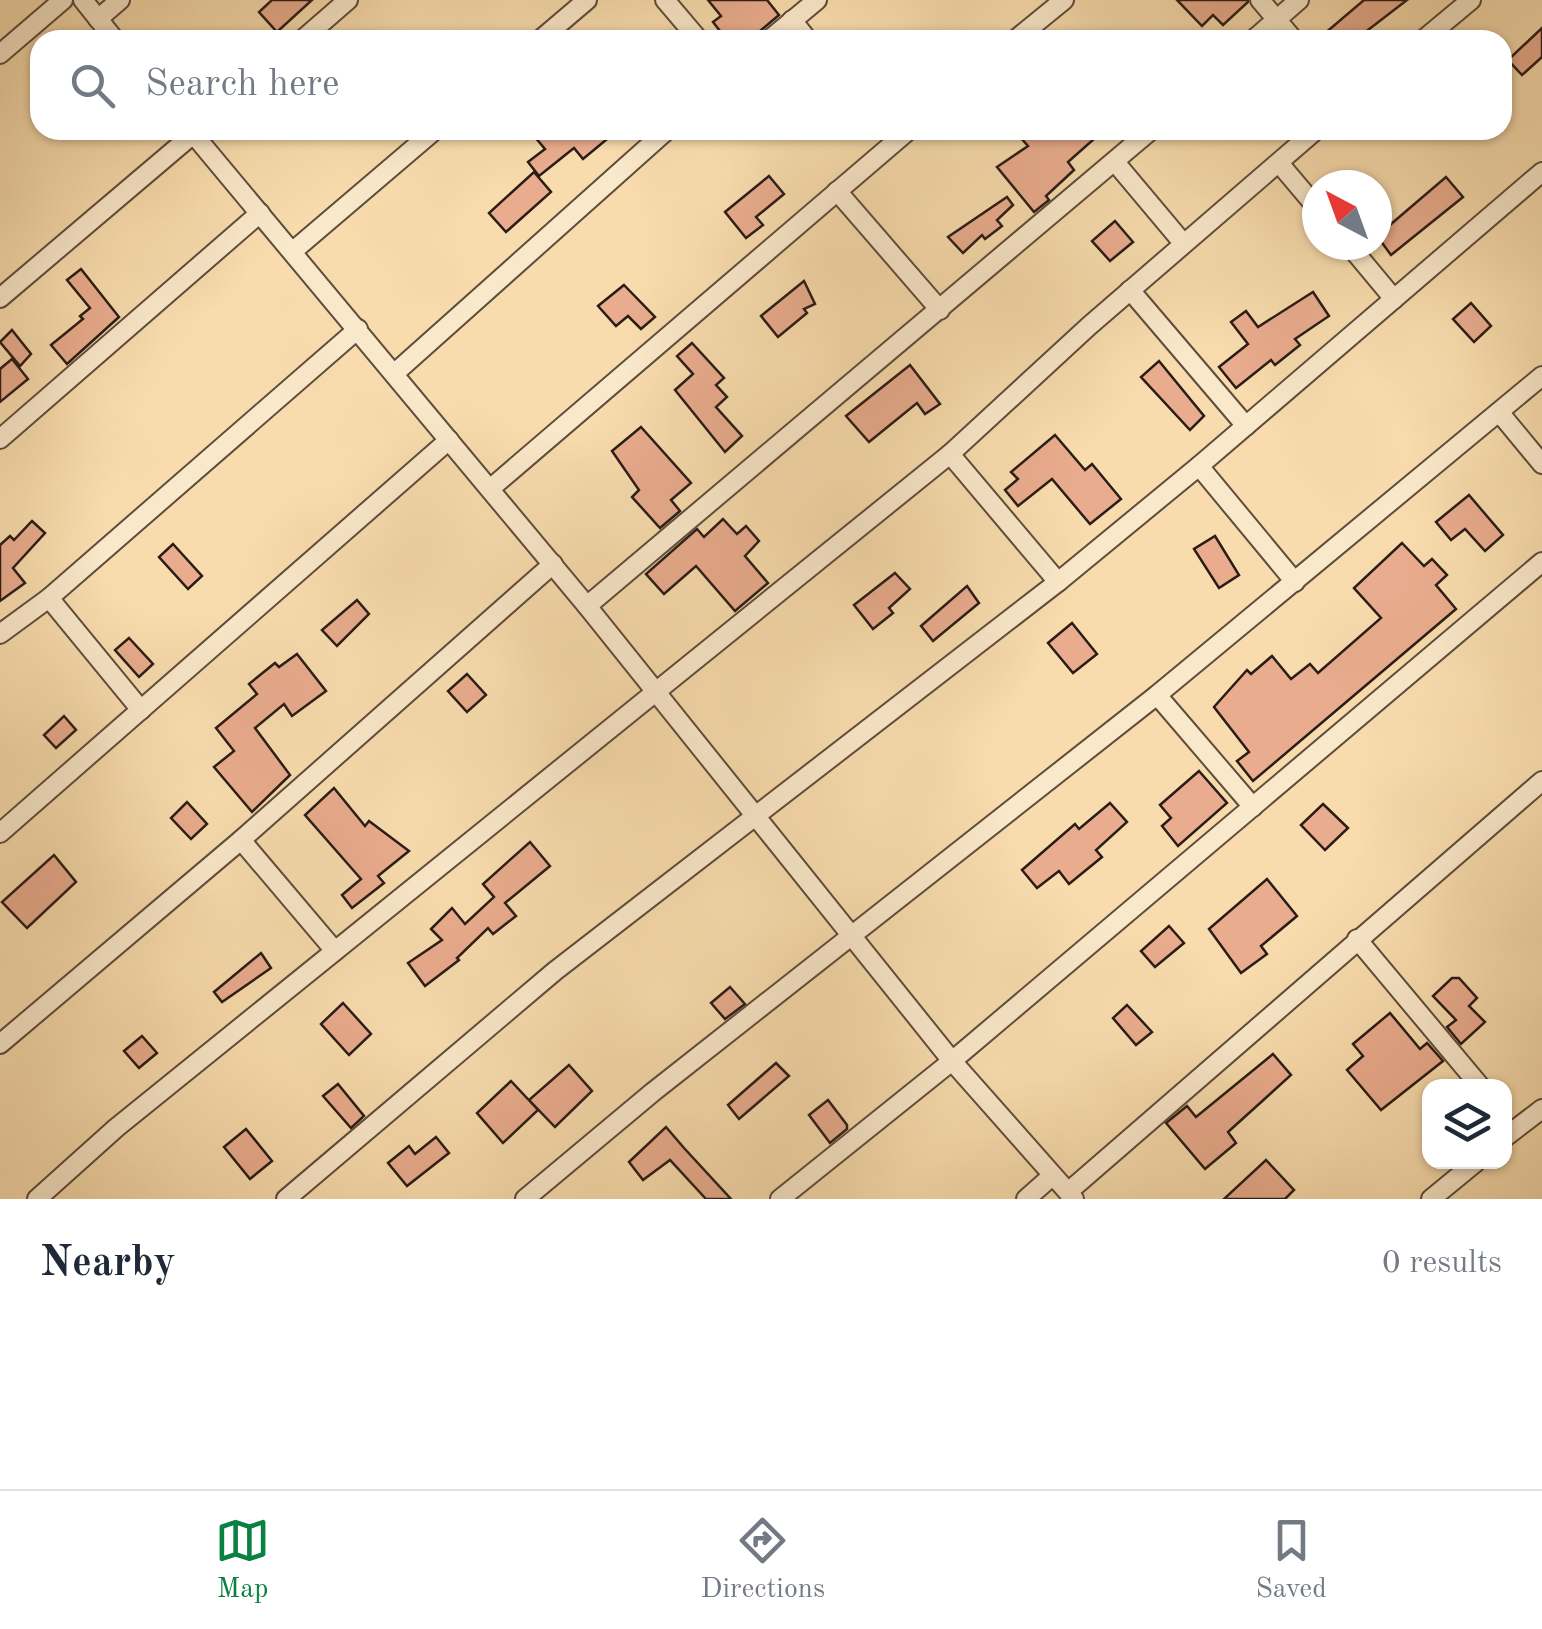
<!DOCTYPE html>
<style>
body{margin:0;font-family:"Old Standard TT",serif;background:#f6f6f7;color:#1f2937}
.controls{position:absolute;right:30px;bottom:30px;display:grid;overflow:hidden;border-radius:20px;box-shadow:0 2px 8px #0004}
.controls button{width:90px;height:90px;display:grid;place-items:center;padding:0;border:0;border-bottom:2px solid #e0e1e3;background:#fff;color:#1f2937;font:50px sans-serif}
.compass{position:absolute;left:1302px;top:170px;width:90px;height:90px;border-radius:50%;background:#fff;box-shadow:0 2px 8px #0004;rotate:319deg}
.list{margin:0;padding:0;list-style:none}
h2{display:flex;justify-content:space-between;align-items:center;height:130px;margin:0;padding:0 40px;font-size:42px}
h2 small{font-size:32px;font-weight:400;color:#747a83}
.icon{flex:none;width:55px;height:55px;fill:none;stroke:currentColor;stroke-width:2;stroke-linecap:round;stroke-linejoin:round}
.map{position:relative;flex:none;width:1542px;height:1199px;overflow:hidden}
.search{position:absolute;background:#fff;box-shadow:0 2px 8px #0004;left:30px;right:30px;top:30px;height:110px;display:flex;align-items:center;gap:25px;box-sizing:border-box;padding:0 35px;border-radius:30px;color:#747a83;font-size:38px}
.sheet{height:290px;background:#fff}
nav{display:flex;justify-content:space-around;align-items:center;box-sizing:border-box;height:140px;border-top:2px solid #e0e1e3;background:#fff;font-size:28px;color:#747a83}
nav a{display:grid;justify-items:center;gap:5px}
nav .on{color:#0b8043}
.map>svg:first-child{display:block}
.building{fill:#e9ac8e;stroke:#2a1c16;stroke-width:2.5}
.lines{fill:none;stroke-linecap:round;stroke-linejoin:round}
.minor-casing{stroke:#5e4c3c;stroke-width:22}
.minor{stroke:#fae8ca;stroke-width:18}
</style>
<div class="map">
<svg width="1542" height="1199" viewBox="0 0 1542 1199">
<rect width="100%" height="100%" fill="#f8dcad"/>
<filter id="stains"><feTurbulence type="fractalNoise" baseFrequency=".002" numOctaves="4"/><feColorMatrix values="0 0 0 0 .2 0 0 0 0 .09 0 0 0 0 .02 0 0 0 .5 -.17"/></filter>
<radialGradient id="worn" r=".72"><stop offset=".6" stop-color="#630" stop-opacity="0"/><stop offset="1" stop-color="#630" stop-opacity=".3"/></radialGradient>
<g class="building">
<path d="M272,0h40l-35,32 -18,-20z"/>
<path d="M708,0h59l12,15 -19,16 -3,9h-30l-14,-18 8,-6z"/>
<path d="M1177,0h71v2l-25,23 -10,-10 -11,11z"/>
<path d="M1364,0h43l-52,40h-38z"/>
<path d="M1542,28v29l-20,18 -14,-15z"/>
<path d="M529,130h89l-35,29 -9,-11 -35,28 -11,-14 17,-13z"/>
<path d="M1014,130h71l9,9 -26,23 6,8 -28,26 3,4 -15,12 -37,-45 31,-21z"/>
<path d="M534,172l17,20 -45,40 -17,-19z"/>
<path d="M769,176l15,18 -28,23 7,8 -17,13 -21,-26z"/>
<path d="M1446,177l17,20 -72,58 -14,-19z"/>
<path d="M1007,197l6,8 -16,15 5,6 -17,13 -3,-4 -19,18 -15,-16z"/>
<path d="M1115,221l18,21 -23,19 -18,-20z"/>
<path d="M81,269l38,48 -52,47 -16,-19 32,-26 -3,-3 10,-8 -23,-28z"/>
<path d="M804,281l11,23 -11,5 3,4 -29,24 -17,-21z"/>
<path d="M624,285l31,32 -14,12 -13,-13 -12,10 -18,-20z"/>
<path d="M1313,292l16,24 -34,23 5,6 -25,20 -4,-5 -35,28 -17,-21 29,-23 -17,-22 15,-11 12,16z"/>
<path d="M1471,303l20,23 -17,16 -21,-23z"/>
<path d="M12,330l19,24 -11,12 -20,-24z"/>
<path d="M692,343l32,35 -8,7 11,12 -11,10 26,29 -17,16 -50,-62 18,-16 -16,-18z"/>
<path d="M12,359l16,20 -28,23v-33z"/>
<path d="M1159,361l45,55 -14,14 -49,-53z"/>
<path d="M910,365l30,39 -15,10 -8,-11 -48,39 -23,-26z"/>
<path d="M641,427l50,56 -20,17 9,11 -20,17 -28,-31 7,-7 -27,-39z"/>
<path d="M1055,435l30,35 7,-6 29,35 -31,25 -38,-45 -34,27 -13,-16 13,-11 -7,-7z"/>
<path d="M1469,495l34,40 -18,16 -20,-22 -14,11 -15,-18z"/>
<path d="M723,519l14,15 9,-8 13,15 -14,15 23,27 -33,28 -39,-45 -32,28 -18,-20 51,-45 7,8z"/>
<path d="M32,521l13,12 -32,35 12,15 -25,18v-56l10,-9 4,4z"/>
<path d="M1215,536l24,39 -20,13 -25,-39z"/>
<path d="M1402,543l22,23 8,-7 15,16 -11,10 20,24 -203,172 -16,-20 12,-9 -35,-45 33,-37 4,4 21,-18 19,23 19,-15 8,9 63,-55 -27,-30z"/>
<path d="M173,544l29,32 -14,13 -29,-32z"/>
<path d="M895,573l15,16 -21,19 4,5 -20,16 -19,-24z"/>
<path d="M967,586l12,17 -46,38 -12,-15z"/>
<path d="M357,600l12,14 -32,32 -15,-16z"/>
<path d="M1072,623l25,31 -24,19 -25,-30z"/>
<path d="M129,638l24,26 -14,13 -24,-27z"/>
<path d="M297,654l29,37 -34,25 -8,-12 -29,24 35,47 -38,37 -38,-45 20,-16 -18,-23 41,-34 -8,-10 26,-21 4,4z"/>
<path d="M467,674l19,21 -19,17 -19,-21z"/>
<path d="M64,716l12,14 -20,18 -12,-13z"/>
<path d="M1199,771l28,32 -49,43 -16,-20 9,-8 -11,-13z"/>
<path d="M334,788l31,38 4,-5 40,30 -31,25 6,7 -32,25 -10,-13 19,-16 -56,-64z"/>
<path d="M187,802l20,22 -16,15 -20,-21z"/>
<path d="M1110,803l17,19 -31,28 6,7 -33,27 -10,-13 -22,17 -15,-18 53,-46 4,5z"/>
<path d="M1323,804l25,24 -23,22 -24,-25z"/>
<path d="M530,842l20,24 -45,37 11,13 -23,18 -5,-6 -31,30 2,2 -34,26 -17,-23 34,-23 -11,-11 21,-21 13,16 29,-27 -11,-13z"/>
<path d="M54,855l22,27 -49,46 -25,-26z"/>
<path d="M1267,879l30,37 -36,30 6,8 -26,19 -32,-44z"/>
<path d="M1169,926l15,17 -29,24 -14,-16z"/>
<path d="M261,953l10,15 -49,34 -8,-10z"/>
<path d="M1452,978h7l18,20 -8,8 16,16 -24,22 -14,-17 9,-7 -23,-24z"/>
<path d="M730,987l15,17 -20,15 -14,-16z"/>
<path d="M343,1003l28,31 -22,21 -28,-31z"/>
<path d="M1127,1005l25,27 -16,13 -23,-27z"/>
<path d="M1390,1013l30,36 7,-6 16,18 -62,49 -34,-40 16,-14 -10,-12z"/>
<path d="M142,1036l15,17 -18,15 -15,-17z"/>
<path d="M1273,1054l18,21 -63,57 8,11 -31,26 -39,-46 21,-17 9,11z"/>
<path d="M776,1063l13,13 -50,43 -11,-14z"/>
<path d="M569,1065l23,26 -37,36 -26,-27z"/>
<path d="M511,1081l27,29 -35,33 -26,-30z"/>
<path d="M338,1084l26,32 -13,12 -28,-32z"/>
<path d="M828,1100l19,25v4l-17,14 -21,-28z"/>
<path d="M666,1127l18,21 47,51h-25l-36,-39 -27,20 -14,-18z"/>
<path d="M246,1129l26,32 -22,18 -26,-32z"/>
<path d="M436,1137l13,16 -42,33 -19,-23 21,-17 6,8z"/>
<path d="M1266,1160l28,30 -9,9h-61z"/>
</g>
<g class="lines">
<g class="minor-casing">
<g id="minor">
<path d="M83,0l32,40"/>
<path d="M665,0l34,40"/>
<path d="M1260,0l34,40"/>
<path d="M98,19l22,-19"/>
<path d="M792,20l16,20"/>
<path d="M302,40l46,-40"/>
<path d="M540,40l47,-40"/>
<path d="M769,40l48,-40"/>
<path d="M1015,40l49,-40"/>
<path d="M1253,40l46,-40"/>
<path d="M1423,40l48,-40"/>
<path d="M0,54l63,-54"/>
<path d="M190,130l397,476 365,455 122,138"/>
<path d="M1115,162l68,81"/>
<path d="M1279,163l38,45"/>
<path d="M837,191l103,119"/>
<path d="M1349,245l45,54"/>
<path d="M293,251l142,-121"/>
<path d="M1130,290l116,136"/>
<path d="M0,298l198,-168"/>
<path d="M396,372l271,-242"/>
<path d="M1499,412l43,52"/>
<path d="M0,439l260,-226"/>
<path d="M950,454l108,128"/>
<path d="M1199,466l96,116"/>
<path d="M491,488l418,-358"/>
<path d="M49,598l92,112"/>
<path d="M587,606l564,-476"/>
<path d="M0,634l49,-36 309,-269"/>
<path d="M1157,695l96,112"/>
<path d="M0,833l449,-393"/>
<path d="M241,840l94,111"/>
<path d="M1357,939l123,147"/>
<path d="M0,1044l241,-204 312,-276"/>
<path d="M1504,1138l38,-29"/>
<path d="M1068,1192l474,-411"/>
<path d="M37,1199l79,-71 834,-674 139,-128 227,-196"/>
<path d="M286,1199l269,-228 503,-389 141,-116 343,-294"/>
<path d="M525,1199l128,-107 504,-397 385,-319"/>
<path d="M780,1199l172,-138 590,-499"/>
<path d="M1026,1199l26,-23"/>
<path d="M1431,1199l45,-37"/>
</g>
</g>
<use href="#minor" class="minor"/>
</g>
<rect width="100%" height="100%" filter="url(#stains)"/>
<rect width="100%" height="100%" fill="url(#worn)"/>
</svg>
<div class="controls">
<button><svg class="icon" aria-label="layers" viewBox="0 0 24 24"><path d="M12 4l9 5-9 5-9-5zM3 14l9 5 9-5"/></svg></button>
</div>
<svg class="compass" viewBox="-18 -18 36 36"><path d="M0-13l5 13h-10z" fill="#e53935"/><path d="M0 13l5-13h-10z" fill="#747a83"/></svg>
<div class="search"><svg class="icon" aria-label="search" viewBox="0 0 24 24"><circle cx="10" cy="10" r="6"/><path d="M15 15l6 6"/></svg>Search here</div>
</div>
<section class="sheet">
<h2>Nearby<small>0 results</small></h2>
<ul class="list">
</ul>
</section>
<nav>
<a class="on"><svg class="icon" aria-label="map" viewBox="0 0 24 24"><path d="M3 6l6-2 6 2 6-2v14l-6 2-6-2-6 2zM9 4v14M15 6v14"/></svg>Map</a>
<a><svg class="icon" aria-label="directions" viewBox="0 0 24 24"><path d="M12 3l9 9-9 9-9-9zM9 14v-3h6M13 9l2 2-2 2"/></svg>Directions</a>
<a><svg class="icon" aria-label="saved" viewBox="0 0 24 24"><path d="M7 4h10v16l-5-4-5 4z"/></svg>Saved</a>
</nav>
